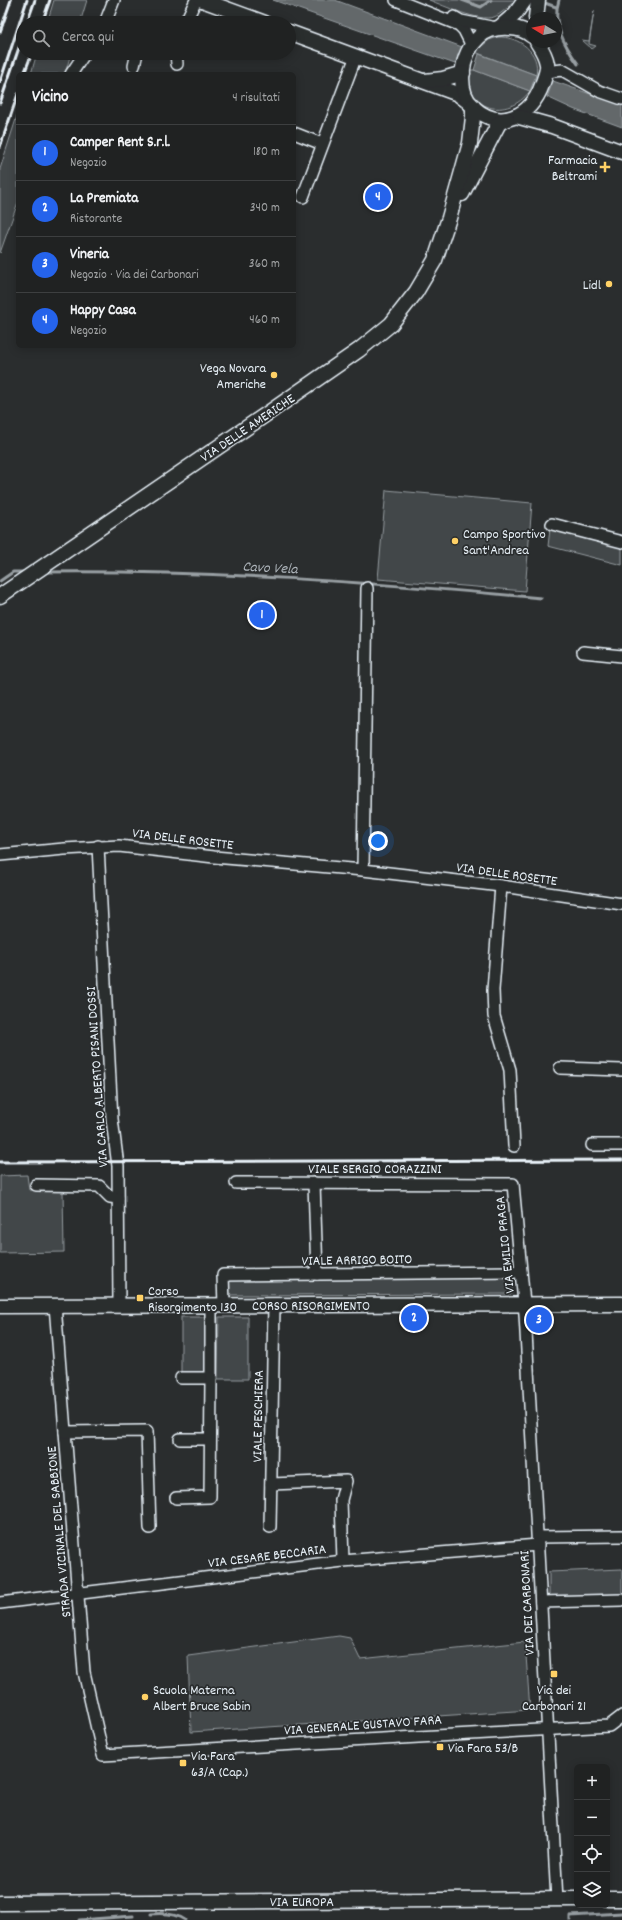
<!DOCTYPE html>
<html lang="it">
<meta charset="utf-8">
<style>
body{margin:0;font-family:Dekko,sans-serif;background:#282a2a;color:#f1f3f6}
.controls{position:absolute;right:12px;bottom:12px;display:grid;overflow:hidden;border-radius:6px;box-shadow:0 2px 10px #0003}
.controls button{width:36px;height:36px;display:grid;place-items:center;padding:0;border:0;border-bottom:1px solid #3d3f40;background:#202222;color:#f1f3f6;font:20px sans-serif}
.compass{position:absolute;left:526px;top:12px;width:36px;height:36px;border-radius:50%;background:#202222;box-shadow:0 2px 10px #0003;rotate:280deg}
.you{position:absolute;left:378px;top:841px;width:14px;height:14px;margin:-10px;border:3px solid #fff;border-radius:50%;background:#1a73e8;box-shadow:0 0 0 6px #1a73e833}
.badge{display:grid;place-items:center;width:26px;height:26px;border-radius:50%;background:#2563eb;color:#fff;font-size:13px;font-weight:700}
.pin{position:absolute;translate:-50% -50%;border:2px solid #fff;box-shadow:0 1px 4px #0006}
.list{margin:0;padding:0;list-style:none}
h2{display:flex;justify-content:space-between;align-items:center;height:52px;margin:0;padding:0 16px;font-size:17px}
h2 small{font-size:13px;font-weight:400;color:#a2a4a5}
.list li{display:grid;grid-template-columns:26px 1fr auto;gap:12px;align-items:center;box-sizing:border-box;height:56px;padding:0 16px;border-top:1px solid #3d3f40}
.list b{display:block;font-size:15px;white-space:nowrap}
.list p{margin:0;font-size:13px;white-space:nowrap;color:#a2a4a5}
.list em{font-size:13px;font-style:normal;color:#a2a4a5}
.icon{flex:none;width:22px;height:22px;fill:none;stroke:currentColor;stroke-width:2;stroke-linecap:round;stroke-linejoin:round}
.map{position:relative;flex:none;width:622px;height:1920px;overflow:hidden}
.search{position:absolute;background:#202222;box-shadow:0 2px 10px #0003;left:16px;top:16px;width:280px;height:44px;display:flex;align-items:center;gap:10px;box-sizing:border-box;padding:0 14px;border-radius:22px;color:#a2a4a5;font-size:15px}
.panel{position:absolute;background:#202222;box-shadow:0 2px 10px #0003;left:16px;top:72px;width:280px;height:276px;border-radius:6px}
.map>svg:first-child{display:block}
.green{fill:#424648;stroke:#959ca0}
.water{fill:#63686b;stroke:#989fa3}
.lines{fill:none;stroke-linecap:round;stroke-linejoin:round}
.stream{stroke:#989fa3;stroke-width:3}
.minor-casing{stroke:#e8f1f8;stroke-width:14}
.major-casing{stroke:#e8f1f8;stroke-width:17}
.minor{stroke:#2a2d2e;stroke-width:11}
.major{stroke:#2a2d2e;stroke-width:14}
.rail{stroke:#e8f1f8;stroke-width:3}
.poi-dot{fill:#ffd166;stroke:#2a2d2e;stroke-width:1.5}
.labels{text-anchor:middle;stroke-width:3.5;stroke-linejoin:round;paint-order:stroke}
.poi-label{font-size:14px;fill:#e8f1f8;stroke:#2a2d2e;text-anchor:start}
.street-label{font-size:14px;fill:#e8f1f8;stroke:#2a2d2e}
.water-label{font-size:15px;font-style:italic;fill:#acb3b9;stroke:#2a2d2e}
</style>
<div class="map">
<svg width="622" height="1920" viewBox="0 0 622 1920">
<rect width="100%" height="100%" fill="#2a2d2e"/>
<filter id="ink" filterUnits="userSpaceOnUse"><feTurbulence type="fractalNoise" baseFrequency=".025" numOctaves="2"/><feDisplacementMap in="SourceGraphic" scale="8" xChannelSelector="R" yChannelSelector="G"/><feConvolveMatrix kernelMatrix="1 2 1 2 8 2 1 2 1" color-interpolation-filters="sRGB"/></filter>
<g filter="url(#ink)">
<g class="green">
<path d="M54,0h33l-7,23h-33z"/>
<path d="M429,0h85v2c-7,5 -12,12 -20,15 -16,5 -49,-11 -65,-17z"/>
<path d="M594,11l-5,33 7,2 -4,3 -10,-9 7,1z"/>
<path d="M498,37c20,-1 43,15 38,38l-61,-23 14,-12z"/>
<path d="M37,53h34l-6,21h-34z"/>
<path d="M469,70h5l56,21c-23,30 -65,20 -61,-21z"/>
<path d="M18,113v89l-18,51v-84z"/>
<path d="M386,490l146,13 -7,88 -147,-12z"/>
<path d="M550,529l72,19v17l-74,-19z"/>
<path d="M27,1175l2,15 34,1 1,61 -64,1v-77z"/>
<path d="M506,1276l6,7v11l-286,1 3,-18z"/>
<rect x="181" y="1317" width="24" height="56"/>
<path d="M219,1317h29v62h-30z"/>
<path d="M622,1569v29l-73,2v-28z"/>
<path d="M339,1636l11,2 10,21 165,-17 5,68 -339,22 -3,-76z"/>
</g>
<g class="water">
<path d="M273,0h62l127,47 -7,17z"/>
<path d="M479,54l57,21 -6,16 -56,-21z"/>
<path d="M553,81l69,24v22l-49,-18 -26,-12z"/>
</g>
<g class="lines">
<g class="stream">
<path d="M462,0l19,7 10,-7"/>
<path d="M559,0c-8,23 6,46 19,64"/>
<path d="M542,2l14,5"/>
<path d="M45,572c166,-2 331,11 496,26"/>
<path d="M0,581l13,-9h13"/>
<path d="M151,1914c11,-1 25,0 34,6"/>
<path d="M79,1920l54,-4"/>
<path d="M570,1920v-4l52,-3"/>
</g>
<g class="minor-casing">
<g id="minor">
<path d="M396,0l63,25 5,5 8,16"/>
<path d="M454,17l7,4 35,7"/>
<path d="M105,23l9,-23"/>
<path d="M185,23l11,-23"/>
<path d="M176,53l1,11"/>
<path d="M134,66l3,-13"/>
<path d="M546,72l16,-2 37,21 23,8"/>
<path d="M71,74l14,-21"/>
<path d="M294,133l28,11"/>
<path d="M303,197l53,-141"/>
<path d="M552,524l70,18"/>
<path d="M583,652l39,4"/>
<path d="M98,846l14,273 6,47 1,139"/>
<path d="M0,855l64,-6 55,-3 95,11 149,13 138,16 121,18"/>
<path d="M363,870l4,-282"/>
<path d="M501,886l-8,104 1,26 16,54 4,76"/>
<path d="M560,1068l62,2"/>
<path d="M592,1145h30"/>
<path d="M236,1183l277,1 12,130 32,586"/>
<path d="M314,1183l3,91"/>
<path d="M36,1185l63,1 11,11 8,1"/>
<path d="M55,1305l29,367 19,83 506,-29 13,-10"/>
<path d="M224,1305l-1,-30 298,-3"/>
<path d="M181,1378h30v-73"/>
<path d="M65,1432l82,-1 3,97"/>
<path d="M180,1439h30"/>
<path d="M271,1484l75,-3 -5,19 2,61"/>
<path d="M176,1498l34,-1 1,-119"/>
<path d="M270,1527l4,-222"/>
<path d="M538,1537l84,-1"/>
<path d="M541,1602l81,-2"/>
<path d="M0,1603l343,-42 195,-16"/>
</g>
</g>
<g class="major-casing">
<g id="major">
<path d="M202,0l63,23"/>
<path d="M536,18l2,-18"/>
<path d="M500,27l15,-13 10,-14"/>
<path d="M289,32l169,62 13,10"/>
<path d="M532,36c-6,-5 -14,-8 -22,-8 -12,-1 -23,1 -31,9 -18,16 -24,53 -6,70 27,25 58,9 69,-22 2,-6 6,-14 5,-21 -1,-7 -6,-16 -10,-22"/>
<path d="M425,81l18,-2 20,-6"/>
<path d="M516,116l36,10 70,26"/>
<path d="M462,194l37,-71 8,-4"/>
<path d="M0,596l271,-185 88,-61 32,-26 25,-32 19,-32 14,-42 21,-75 3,-26v-11"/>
<path d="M0,1306l622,-2"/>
<path d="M607,1899h15"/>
<path d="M0,1903l577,-4"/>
</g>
</g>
<use href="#minor" class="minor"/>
<use href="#major" class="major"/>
<g class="rail">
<path d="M27,23l8,-23"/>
<path d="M42,23l8,-23"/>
<path d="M0,32l11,-32"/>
<path d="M24,74l8,-21"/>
<path d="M0,82l27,-82"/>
<path d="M0,103l23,-67"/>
<path d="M0,147l18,-53"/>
<path d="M0,1162l622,-2"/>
</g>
</g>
</g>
<g class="poi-dot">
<path d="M603 161h4v4h4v4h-4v4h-4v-4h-4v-4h4z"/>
<circle cx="609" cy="284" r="4"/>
<circle cx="274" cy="375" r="4"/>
<circle cx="455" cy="541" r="4"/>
<rect x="136" y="1294" width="8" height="8" rx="2"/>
<rect x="550" y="1670" width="8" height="8" rx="2"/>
<circle cx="145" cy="1697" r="4"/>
<rect x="436" y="1743" width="8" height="8" rx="2"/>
<rect x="179" y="1759" width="8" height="8" rx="2"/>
</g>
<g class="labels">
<g class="poi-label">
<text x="597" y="164" text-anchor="end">Farmacia<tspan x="597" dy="16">Beltrami</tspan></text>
<text x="601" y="289" text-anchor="end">Lidl</text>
<text x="266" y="372" text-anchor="end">Vega Novara<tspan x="266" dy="16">Americhe</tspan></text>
<text x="463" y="538">Campo Sportivo<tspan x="463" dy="16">Sant'Andrea</tspan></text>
<text x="148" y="1295">Corso<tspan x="148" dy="16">Risorgimento 130</tspan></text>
<text x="153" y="1694">Scuola Materna<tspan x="153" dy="16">Albert Bruce Sabin</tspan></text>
<text x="554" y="1694" text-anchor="middle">Via dei<tspan x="554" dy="16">Carbonari 21</tspan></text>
<text x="448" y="1752">Via Fara 53/B</text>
<text x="191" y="1760">Via Fara<tspan x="191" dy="16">63/A (Cap.)</tspan></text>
</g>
<g class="street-label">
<text transform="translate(247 427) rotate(-34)" y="5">VIA DELLE AMERICHE</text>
<text transform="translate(183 838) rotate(7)" y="5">VIA DELLE ROSETTE</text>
<text transform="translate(507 873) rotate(8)" y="5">VIA DELLE ROSETTE</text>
<text transform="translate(96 1077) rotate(-94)" y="5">VIA CARLO ALBERTO PISANI DOSSI</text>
<text x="375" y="1173">VIALE SERGIO CORAZZINI</text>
<text transform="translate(504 1245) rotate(-96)" y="5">VIA EMILIO PRAGA</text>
<text transform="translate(357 1259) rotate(-1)" y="5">VIALE ARRIGO BOITO</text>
<text x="311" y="1310">CORSO RISORGIMENTO</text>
<text transform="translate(257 1416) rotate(-89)" y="5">VIALE PESCHIERA</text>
<text transform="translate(58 1532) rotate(-95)" y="5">STRADA VICINALE DEL SABBIONE</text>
<text transform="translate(267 1555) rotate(-7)" y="5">VIA CESARE BECCARIA</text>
<text transform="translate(526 1603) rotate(-93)" y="5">VIA DEI CARBONARI</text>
<text transform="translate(363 1724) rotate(-4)" y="5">VIA GENERALE GUSTAVO FARA</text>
<text x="302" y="1906">VIA EUROPA</text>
</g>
<g class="water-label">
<text transform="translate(270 567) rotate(3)" y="5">Cavo Vela</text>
</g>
</g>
</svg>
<div class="controls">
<button>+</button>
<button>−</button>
<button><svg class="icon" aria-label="locate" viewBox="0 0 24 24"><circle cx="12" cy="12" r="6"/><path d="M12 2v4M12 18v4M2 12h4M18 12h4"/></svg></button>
<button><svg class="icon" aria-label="layers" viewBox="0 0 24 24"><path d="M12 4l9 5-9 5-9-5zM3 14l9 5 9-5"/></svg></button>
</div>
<svg class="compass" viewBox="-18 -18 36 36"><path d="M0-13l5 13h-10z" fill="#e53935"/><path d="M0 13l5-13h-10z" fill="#a2a4a5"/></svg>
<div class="you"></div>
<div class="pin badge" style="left:262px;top:615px">1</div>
<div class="pin badge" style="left:414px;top:1318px">2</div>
<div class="pin badge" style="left:539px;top:1320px">3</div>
<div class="pin badge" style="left:378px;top:197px">4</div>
<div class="search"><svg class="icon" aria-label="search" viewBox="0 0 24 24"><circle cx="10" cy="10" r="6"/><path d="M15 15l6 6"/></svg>Cerca qui</div>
<section class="panel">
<h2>Vicino<small>4 risultati</small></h2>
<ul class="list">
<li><span class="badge">1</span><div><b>Camper Rent S.r.l.</b><p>Negozio</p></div><em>180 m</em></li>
<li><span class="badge">2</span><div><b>La Premiata</b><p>Ristorante</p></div><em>340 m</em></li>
<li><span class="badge">3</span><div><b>Vineria</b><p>Negozio · Via dei Carbonari</p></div><em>360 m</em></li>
<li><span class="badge">4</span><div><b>Happy Casa</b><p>Negozio</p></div><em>460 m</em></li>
</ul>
</section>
</div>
